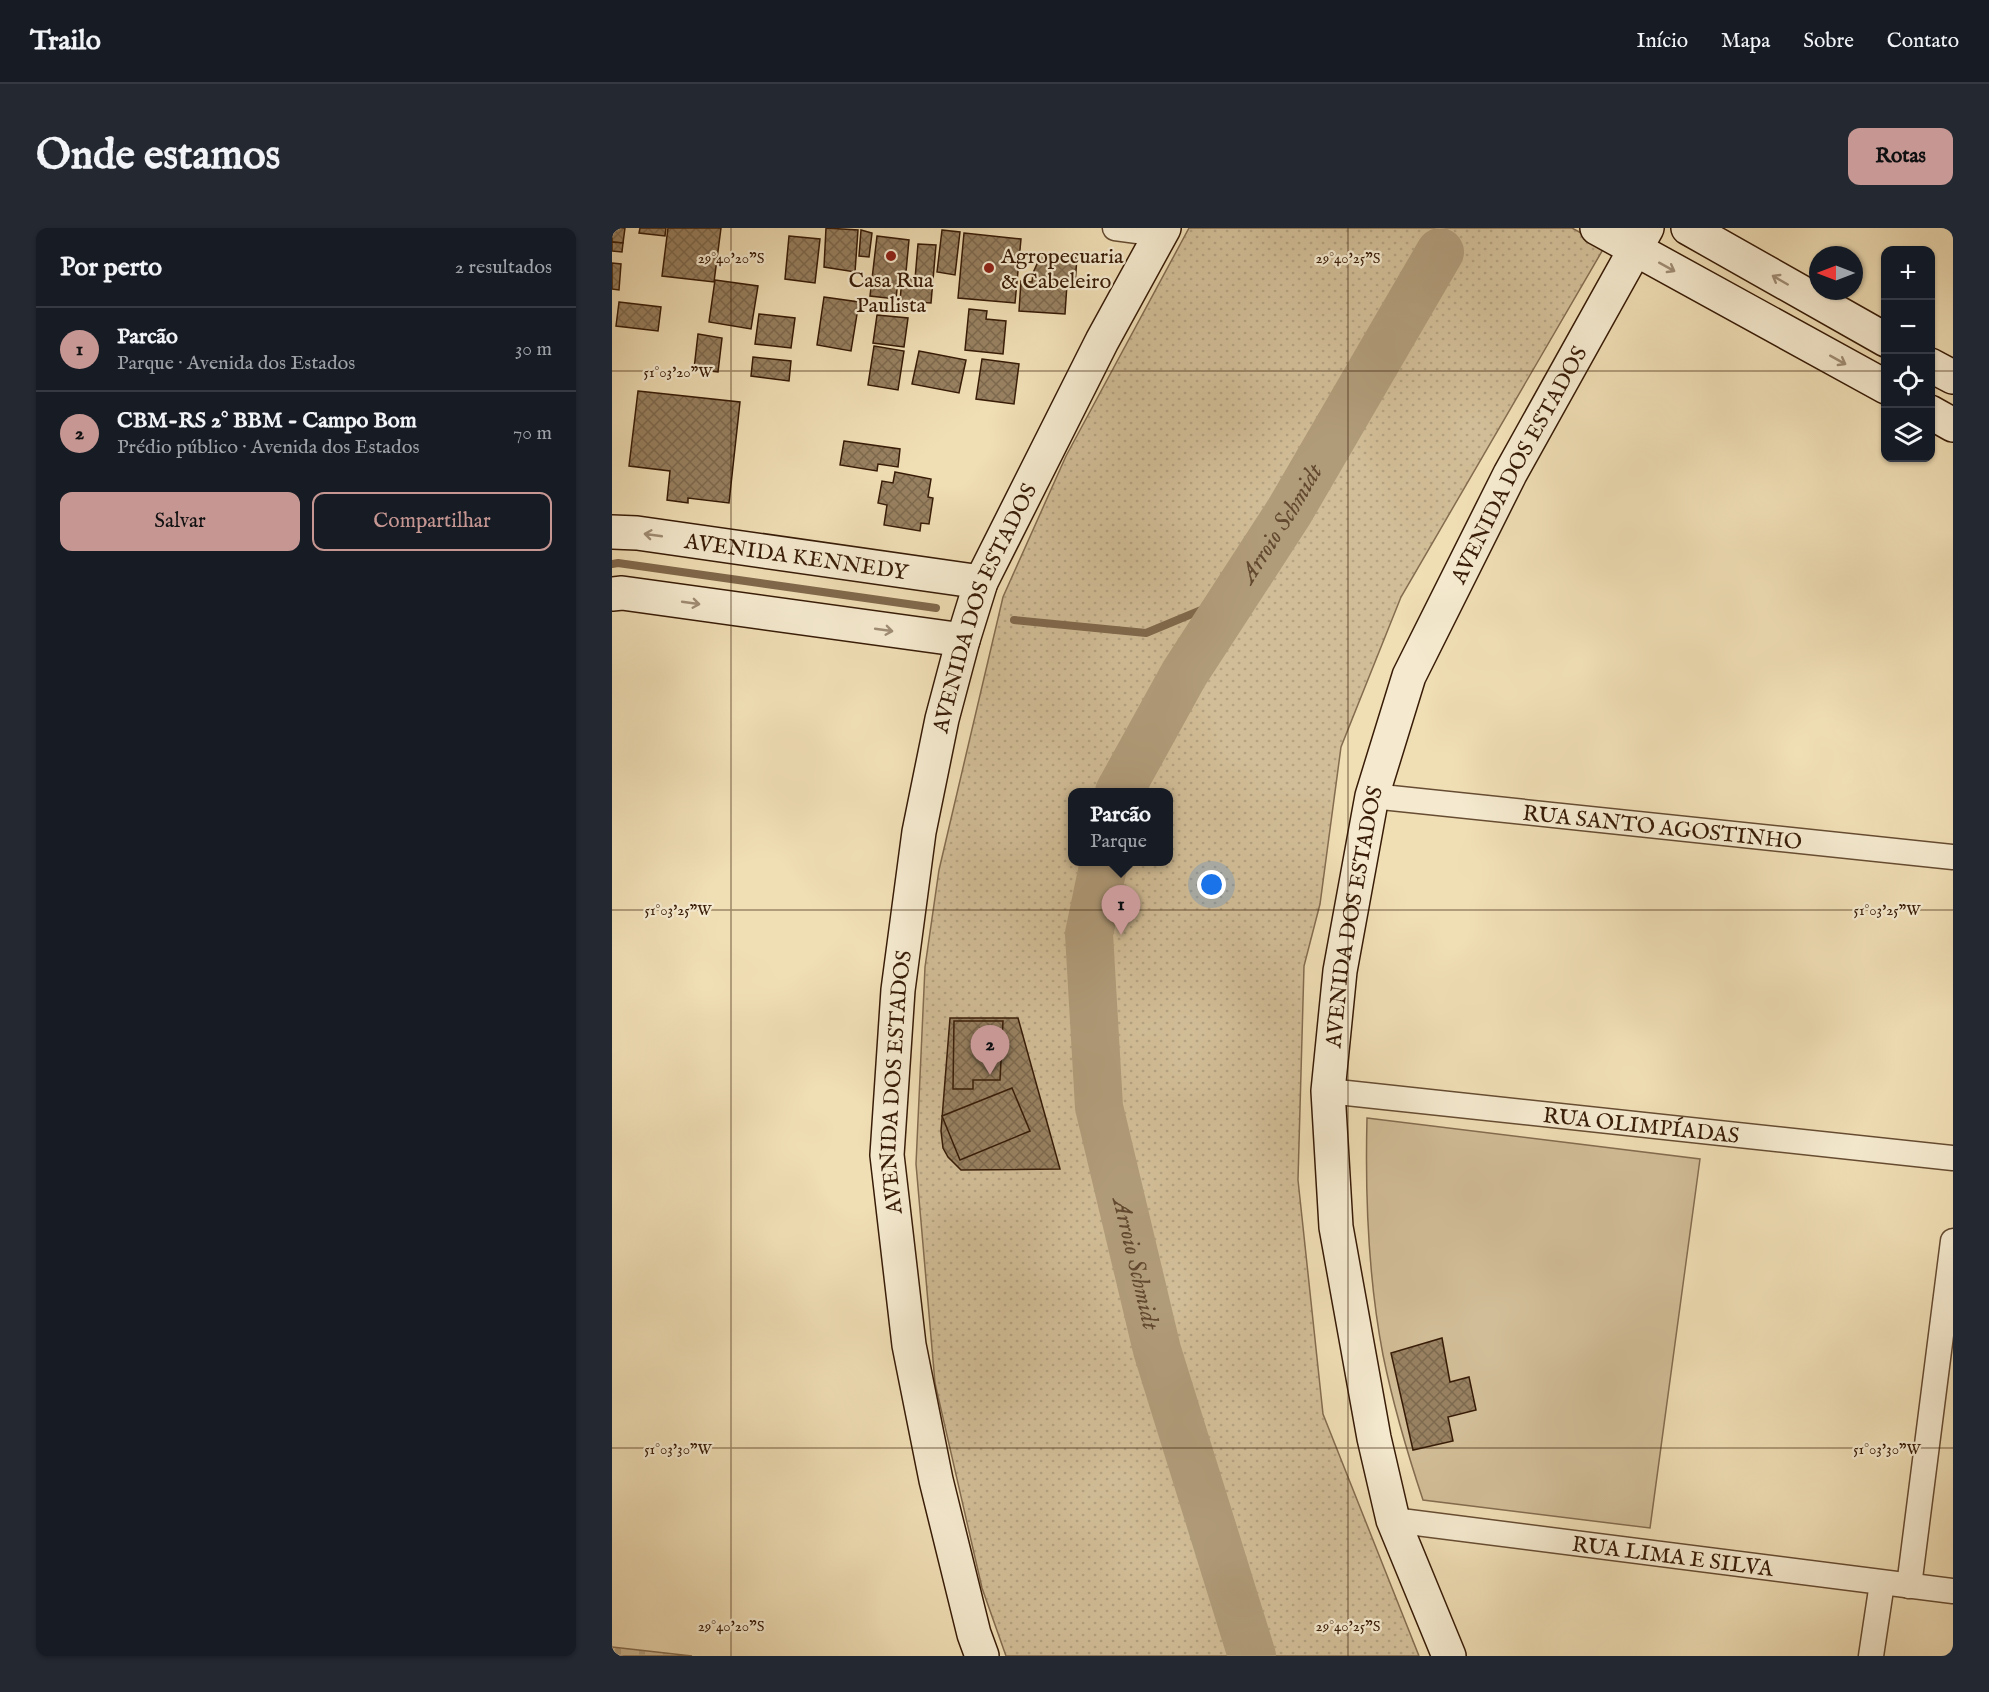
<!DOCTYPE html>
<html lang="pt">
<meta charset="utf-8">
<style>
body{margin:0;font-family:"IM FELL English",serif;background:#242831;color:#f1f3f6}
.controls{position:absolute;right:18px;top:18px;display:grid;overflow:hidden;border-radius:12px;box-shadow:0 2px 4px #0004}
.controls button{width:54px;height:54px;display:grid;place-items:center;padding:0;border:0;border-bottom:2px solid #363941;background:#171b24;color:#f1f3f6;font:30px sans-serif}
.compass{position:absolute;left:1197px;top:18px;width:54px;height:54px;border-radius:50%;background:#171b24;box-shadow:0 2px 4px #0004;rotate:270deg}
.you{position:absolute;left:600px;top:657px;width:21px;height:21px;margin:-15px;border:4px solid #fff;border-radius:50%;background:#1a73e8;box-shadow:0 0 0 9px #1a73e833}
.badge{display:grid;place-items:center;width:39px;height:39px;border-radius:50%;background:#c59692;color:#111;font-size:20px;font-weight:700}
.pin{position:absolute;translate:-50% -50px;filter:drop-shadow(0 2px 3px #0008)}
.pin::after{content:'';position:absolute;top:32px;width:21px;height:18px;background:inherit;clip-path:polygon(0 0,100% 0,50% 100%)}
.popup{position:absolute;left:456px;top:560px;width:105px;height:78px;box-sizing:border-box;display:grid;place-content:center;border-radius:12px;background:#171b24;filter:drop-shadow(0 2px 4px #0005);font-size:20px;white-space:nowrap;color:#9ea1a6}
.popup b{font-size:22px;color:#f1f3f6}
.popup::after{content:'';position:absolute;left:50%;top:100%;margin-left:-12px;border:12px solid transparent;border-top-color:#171b24}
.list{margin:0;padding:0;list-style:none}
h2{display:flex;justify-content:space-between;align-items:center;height:78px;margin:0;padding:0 24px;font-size:26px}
h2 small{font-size:20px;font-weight:400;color:#9ea1a6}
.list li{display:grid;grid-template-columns:39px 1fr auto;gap:18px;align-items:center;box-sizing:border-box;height:84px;padding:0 24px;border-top:2px solid #363941}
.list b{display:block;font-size:22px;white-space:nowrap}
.list p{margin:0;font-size:20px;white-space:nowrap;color:#9ea1a6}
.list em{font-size:20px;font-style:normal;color:#9ea1a6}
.actions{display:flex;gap:12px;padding:18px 24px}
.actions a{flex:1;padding:14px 0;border:2px solid #c59692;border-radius:12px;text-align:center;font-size:21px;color:#c59692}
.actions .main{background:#c59692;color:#111}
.icon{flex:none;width:33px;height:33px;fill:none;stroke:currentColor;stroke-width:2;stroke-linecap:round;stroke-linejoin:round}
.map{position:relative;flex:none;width:1341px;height:1428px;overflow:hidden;border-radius:12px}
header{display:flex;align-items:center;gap:36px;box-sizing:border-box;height:84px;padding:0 30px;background:#171b24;border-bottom:2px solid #363941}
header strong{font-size:28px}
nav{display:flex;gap:33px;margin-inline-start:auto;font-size:21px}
.intro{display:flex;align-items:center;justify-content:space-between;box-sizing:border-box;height:144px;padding:0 36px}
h1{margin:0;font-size:42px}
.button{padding:15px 27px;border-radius:12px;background:#c59692;color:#111;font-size:21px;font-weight:700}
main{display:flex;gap:36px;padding:0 36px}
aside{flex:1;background:#171b24;border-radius:12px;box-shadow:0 2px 4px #0004}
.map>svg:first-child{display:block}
.grass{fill:#d1bd97;stroke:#846c4f;stroke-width:1.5}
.cemetery{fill:url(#cemetery-stones);stroke:#846c4f;stroke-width:1.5}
.park{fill:url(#park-dots);stroke:#846c4f;stroke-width:1.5;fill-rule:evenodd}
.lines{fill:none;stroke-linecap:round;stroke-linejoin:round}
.stream{stroke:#81694c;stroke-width:8}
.river{stroke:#b19c7a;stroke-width:48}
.building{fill:url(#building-cross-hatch);stroke:#381c07;stroke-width:1.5}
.street-casing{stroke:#664c32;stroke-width:27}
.secondary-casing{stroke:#381c07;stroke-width:36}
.street{stroke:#f5eacf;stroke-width:24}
.secondary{stroke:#f5eacf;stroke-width:33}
.oneway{stroke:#a08d75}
.ticks{fill:none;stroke:#381c07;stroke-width:1.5;stroke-opacity:0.45}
.poi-dot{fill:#8f2418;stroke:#f5eacf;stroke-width:2}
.labels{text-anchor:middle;stroke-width:4.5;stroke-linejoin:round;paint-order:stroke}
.poi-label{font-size:22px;fill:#381c07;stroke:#f5eacf;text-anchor:start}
.street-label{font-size:22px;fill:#381c07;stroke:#f5eacf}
.water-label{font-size:24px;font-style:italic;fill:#62492f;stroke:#f5eacf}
.ticks-label{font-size:15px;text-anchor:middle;fill:#381c07;stroke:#f5eacf;stroke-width:4.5;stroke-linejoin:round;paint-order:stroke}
</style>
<header>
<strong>Trailo</strong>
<nav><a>Início</a><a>Mapa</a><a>Sobre</a><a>Contato</a></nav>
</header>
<div class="intro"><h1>Onde estamos</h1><a class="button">Rotas</a></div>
<main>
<aside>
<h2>Por perto<small>2 resultados</small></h2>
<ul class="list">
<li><span class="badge">1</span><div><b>Parcão</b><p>Parque · Avenida dos Estados</p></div><em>30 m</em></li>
<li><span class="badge">2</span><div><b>CBM-RS 2° BBM - Campo Bom</b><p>Prédio público · Avenida dos Estados</p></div><em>70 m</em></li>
</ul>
<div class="actions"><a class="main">Salvar</a><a>Compartilhar</a></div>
</aside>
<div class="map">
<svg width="1341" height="1428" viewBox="0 0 1341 1428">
<defs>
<pattern id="cemetery-stones" width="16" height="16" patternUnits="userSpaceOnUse" patternTransform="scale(1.5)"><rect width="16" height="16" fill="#d1bd97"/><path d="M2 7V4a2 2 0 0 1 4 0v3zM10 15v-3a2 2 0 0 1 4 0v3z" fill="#b4a281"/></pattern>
<pattern id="park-dots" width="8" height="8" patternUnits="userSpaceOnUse" patternTransform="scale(1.5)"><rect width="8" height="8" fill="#d1bd97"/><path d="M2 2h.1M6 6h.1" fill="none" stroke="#b4a281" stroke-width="1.8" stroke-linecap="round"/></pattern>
<pattern id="building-cross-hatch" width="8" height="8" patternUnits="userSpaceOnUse" patternTransform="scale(1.5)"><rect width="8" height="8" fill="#988161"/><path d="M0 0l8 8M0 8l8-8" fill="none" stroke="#7d694e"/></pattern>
</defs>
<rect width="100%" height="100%" fill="#f0deb5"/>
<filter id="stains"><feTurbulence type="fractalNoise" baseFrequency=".00333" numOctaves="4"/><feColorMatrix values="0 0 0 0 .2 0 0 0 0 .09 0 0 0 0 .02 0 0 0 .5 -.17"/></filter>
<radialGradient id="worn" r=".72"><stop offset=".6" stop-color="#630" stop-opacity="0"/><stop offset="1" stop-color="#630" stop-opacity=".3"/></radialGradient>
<path class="grass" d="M755,890l333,41 -50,369 -227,-28c-16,-48 -30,-96 -40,-145 -15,-78 -18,-158 -16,-237z"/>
<path class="cemetery" d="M0,1419l80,9h-80z"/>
<path class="park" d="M577,0h383l33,18 -204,351 -60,150 -21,157 -16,62 -6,214 25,234 96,242h-413l-24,-68 -47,-205 -19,-219 9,-197 14,-97 64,-273 63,-141zM461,564h96v70h-96z"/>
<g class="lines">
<g class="stream">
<path d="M0,336l6,-1 318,45"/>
<path d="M402,392l132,13 89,-37"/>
</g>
<g class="river">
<path id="s1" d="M507,564l65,-118 105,-162 151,-260"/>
<path id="s2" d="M492,634l-15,72 10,173 58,243 95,306"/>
</g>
</g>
<g class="building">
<path d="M0,0h13l-2,15 -11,-1z"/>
<path d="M28,0h26l-1,8 -26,-3z"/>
<path d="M56,0h53l-7,54 -52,-6z"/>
<path d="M214,0l32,2 -3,42 -31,-5z"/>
<path d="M249,2l11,3 -3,24 -10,-1z"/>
<path d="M330,2l18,2 -5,43 -18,-3z"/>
<path d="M352,5l57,6 -6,64 -57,-5z"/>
<path d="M177,8l31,3 -5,44 -30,-4z"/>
<path d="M265,8l32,4 -3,32 -7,-1 -3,28 -26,-3z"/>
<path d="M0,14l11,1 -1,9 -10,-1z"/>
<path d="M306,16l18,1 -5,58 -31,-2 2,-23 13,1z"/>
<path d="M429,27l36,2 -2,28 -8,-1 -2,30 -46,-3 2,-30 11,1 1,-9z"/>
<path d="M0,35l9,1 -2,26 -7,-1z"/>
<path d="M103,52l43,6 -7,43 -42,-7z"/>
<path d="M212,69l35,5 -8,49 -34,-6z"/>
<path d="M7,74l42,5 -3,24 -42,-5z"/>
<path d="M357,81l18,2 -1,8 20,2 -3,33 -38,-4z"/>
<path d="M147,86l36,4 -4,30 -36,-4z"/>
<path d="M265,87l31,3 -4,29 -31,-4z"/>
<path d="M86,106l24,4 -4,34 -24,-3z"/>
<path d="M262,118l30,5 -6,39 -30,-5z"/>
<path d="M307,123l47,9 -7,33 -47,-9z"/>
<path d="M141,129l38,4 -2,20 -38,-5z"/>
<path d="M370,131l37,5 -5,40 -38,-5z"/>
<path d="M26,163l102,11 -11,101 -41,-5v5l-21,-3 3,-29 -41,-5z"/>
<path d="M232,213l56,8 -2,18 -20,-3 -1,7 -37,-6z"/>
<path d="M283,244l36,7 -3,18 5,1 -4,26 -8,-1 -1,8 -36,-6 3,-20 -9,-2 4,-22 11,2z"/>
<path d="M338,790h68l42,151 -99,1 -13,-13 -5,-9 -2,-17z"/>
<path d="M342,793h49l-3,59h-27v9h-20z"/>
<path d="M400,860l18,43 -70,29 -18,-44z"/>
<path d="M830,1110l8,44 19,-5 7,33 -28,7 5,24 -40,9 -22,-97z"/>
</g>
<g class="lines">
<g class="street-casing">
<g id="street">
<path d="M503,0l45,6"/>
<path id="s3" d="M760,568l581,61"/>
<path id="s4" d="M716,863l625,67"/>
<path id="s5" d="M781,1292l560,71"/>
<path d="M1297,1358l44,-345"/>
<path d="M1259,1428l11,-73"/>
</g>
</g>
<g class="secondary-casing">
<g id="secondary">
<path d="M985,0l289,159"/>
<path d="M1076,0l198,112"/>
<path d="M1318,137l23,12"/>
<path d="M1318,184l23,13"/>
<path id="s6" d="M0,304l25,1 344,49"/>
<path d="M0,366l10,-1 341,47"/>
<path id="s7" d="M370,1428l-8,-22 -38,-154 -27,-135 -22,-190 11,-165 21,-158 23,-113 21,-79 18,-58 121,-241 62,-113"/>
<path id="s8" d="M837,1428l-56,-136 -19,-82 -38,-211 -8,-136 12,-120 32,-175 37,-120 101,-202 137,-246"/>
</g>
</g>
<use href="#street" class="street"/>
<use href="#secondary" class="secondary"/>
</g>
<defs><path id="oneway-shaft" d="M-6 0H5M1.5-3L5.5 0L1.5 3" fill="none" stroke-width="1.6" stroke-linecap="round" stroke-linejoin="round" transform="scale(1.5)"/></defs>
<g class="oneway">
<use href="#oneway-shaft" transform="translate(1055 39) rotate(29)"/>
<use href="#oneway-shaft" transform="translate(1168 52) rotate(-150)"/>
<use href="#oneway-shaft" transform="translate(1226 132) rotate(29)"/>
<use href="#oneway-shaft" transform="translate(41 307) rotate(-172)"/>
<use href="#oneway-shaft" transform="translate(79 375) rotate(8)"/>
<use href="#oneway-shaft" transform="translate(272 402) rotate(8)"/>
</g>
<path class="ticks" d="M119,0v1428M736,0v1428M0,143h1274M1318,143h23M0,682h1341M0,1220h1341"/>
<g class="poi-dot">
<circle cx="279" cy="28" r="6"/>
<circle cx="377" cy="40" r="6"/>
</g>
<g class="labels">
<g class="poi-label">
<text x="389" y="35">Agropecuaria<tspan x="389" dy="25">&amp; Cabeleiro</tspan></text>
<text x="279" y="59" text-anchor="middle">Casa Rua<tspan x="279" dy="25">Paulista</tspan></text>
</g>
<g class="street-label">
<text dy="8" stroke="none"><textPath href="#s8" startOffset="1244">AVENIDA DOS ESTADOS</textPath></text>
<text dy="8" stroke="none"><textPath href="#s6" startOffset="186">AVENIDA KENNEDY</textPath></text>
<text dy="8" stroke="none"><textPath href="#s7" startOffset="1070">AVENIDA DOS ESTADOS</textPath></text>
<text dy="8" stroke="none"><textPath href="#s3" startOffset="292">RUA SANTO AGOSTINHO</textPath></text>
<text dy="8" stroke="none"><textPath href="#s8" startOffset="758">AVENIDA DOS ESTADOS</textPath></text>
<text dy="8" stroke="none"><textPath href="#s7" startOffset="584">AVENIDA DOS ESTADOS</textPath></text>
<text dy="8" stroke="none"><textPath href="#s4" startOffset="315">RUA OLIMPÍADAS</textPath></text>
<text dy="8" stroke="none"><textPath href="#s5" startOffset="282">RUA LIMA E SILVA</textPath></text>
</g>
<g class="water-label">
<text dy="8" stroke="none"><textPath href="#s1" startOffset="314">Arroio Schmidt</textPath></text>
<text dy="8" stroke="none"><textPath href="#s2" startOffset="408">Arroio Schmidt</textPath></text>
</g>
</g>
<g class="ticks-label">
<text x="119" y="35">29°40'20"S</text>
<text x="736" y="35">29°40'25"S</text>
<text x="66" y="149">51°03'20"W</text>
<text x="1275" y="687">51°03'25"W</text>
<text x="66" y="687">51°03'25"W</text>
<text x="1275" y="1226">51°03'30"W</text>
<text x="66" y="1226">51°03'30"W</text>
<text x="119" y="1403">29°40'20"S</text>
<text x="736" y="1403">29°40'25"S</text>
</g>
<rect width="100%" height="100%" filter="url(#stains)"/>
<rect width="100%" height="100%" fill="url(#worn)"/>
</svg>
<div class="controls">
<button>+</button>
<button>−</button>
<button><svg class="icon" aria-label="locate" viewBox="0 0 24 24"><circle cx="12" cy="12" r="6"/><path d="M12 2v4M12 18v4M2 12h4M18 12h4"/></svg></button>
<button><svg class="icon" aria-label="layers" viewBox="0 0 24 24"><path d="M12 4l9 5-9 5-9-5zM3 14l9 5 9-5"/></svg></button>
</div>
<svg class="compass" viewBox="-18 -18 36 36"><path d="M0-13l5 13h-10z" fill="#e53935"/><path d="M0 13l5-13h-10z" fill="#9ea1a6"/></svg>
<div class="you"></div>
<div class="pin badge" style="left:509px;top:707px">1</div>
<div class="popup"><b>Parcão</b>Parque</div>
<div class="pin badge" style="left:378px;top:847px">2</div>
</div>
</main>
